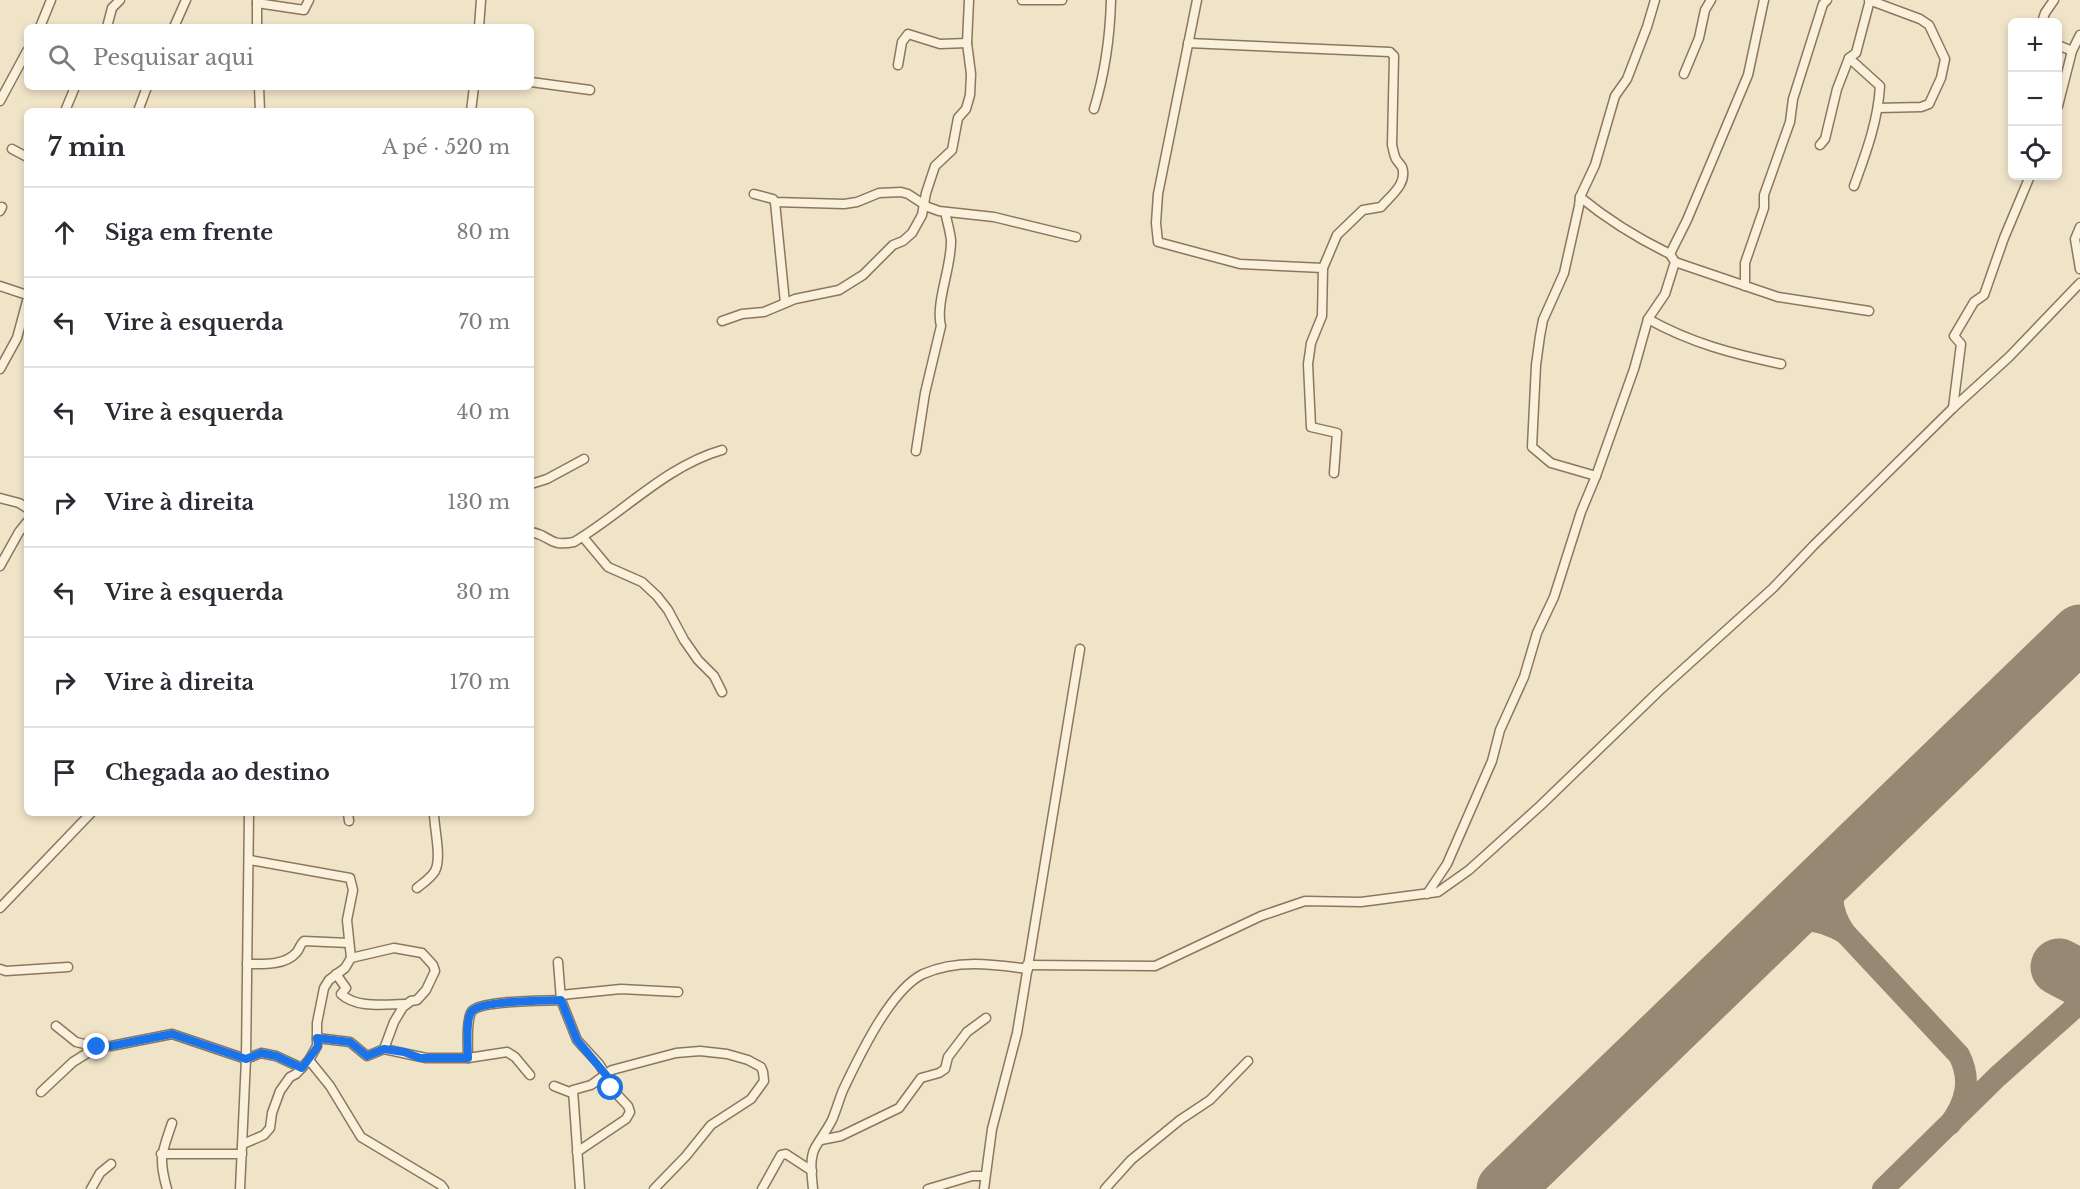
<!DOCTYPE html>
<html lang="pt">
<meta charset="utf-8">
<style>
body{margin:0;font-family:"Libre Baskerville",serif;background:#f2f2f3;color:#2b2b33}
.controls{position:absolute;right:18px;top:18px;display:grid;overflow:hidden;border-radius:9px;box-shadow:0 3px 9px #0003}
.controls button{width:54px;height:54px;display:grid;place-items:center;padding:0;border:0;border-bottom:2px solid #e1e1e2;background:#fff;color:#2b2b33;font:30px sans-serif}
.stop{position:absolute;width:18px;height:18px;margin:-14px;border:4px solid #1a73e8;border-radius:50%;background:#fff}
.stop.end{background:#1a73e8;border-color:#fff;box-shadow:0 2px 6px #0008}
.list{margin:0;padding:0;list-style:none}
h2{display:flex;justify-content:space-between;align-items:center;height:78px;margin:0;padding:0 24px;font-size:26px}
h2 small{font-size:20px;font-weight:400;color:#7c7c81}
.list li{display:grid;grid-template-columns:39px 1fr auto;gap:18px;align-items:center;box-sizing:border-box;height:90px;padding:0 24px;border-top:2px solid #e1e1e2}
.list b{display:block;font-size:22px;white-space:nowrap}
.list em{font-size:20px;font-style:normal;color:#7c7c81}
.icon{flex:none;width:33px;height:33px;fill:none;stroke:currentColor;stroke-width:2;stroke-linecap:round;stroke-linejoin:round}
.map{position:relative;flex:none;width:2080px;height:1189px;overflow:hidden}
.search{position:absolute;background:#fff;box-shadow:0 3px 9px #0003;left:24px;top:24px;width:510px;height:66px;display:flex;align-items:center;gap:15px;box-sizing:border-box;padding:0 21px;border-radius:9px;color:#7c7c81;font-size:22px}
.panel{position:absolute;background:#fff;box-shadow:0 3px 9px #0003;left:24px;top:108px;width:510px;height:708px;border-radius:9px}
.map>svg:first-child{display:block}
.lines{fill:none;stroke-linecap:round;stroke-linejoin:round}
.taxiway{stroke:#968974;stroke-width:22}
.runway{stroke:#968974;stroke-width:57}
.street-casing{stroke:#8d765c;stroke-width:11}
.street{stroke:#faf1dc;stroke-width:8}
.route{stroke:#1a73e8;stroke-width:8}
</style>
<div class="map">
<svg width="2080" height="1189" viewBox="0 0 2080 1189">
<rect width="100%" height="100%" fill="#f0e4c8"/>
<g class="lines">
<g class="taxiway">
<path d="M1858,848c-23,28 -37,51 -13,85l114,122c13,25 7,47 -9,69"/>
<path d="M1764,939c29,-22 48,-25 81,-6"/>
<path d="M1883,1189l114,-112 83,-74"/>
</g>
<g class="runway">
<path d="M2059,967l21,11"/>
<path d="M1505,1189l575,-556"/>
</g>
<g class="street-casing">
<g id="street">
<path d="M257,0v27"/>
<path d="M1022,0h40"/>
<path d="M1197,0l-39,194 -2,29 2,19 82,22 83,4"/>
<path d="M1869,0l51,19 9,6 16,34 -4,19 -12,26 -8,3 -43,1"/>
<path d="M257,3l47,7 5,-10"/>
<path d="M2042,22l3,-9 9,-13"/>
<path d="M40,27l11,-27"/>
<path d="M107,27l5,-19 8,-8"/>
<path d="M174,27l12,-27"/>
<path d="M479,27l2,-27"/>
<path d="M1188,43l202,9 4,4 -2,89c1,4 2,10 4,14 2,3 4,5 6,8 6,17 -12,29 -21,40l-18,3 -26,25 -14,33 -1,48 -11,27 -3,21 3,63 26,6 -3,40"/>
<path d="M2058,45l14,6"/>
<path d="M1849,58l31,28c-2,35 -14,67 -26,100"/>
<path d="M898,65l4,-23 6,-8 32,10 27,-1"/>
<path d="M1684,74l15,-36 6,-28 6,-10"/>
<path d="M531,82l59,8"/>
<path d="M259,87l1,24"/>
<path d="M0,101l27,-50"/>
<path d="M2058,106l14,-55 8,-16"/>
<path d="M1094,109c11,-36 16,-71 17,-109"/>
<path d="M65,111l10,-24"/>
<path d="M138,111l9,-24"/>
<path d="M471,111l3,-24"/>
<path d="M1820,145l5,-6 12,-50 12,-31 7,-5 14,-53"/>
<path d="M12,149l15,8"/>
<path d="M754,194l19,5 2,3 69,2 13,-2 22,-9 22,-1 7,2 20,13 11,4 55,6 82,20"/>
<path d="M1580,197c28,23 57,41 90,57"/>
<path d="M775,202l10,101"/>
<path d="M0,211l2,-4"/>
<path d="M2080,227l-5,12 5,30"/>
<path d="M1675,262l103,35 91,14"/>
<path d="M0,286l27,9"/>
<path d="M1745,286v-23l19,-55v-13l26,-73 3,-23 30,-95 4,-4"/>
<path d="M1648,319c43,24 85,35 133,45"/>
<path d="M722,321l20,-7 22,-2 31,-13 44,-9 24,-15 30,-30 10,-4 9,-8 10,-18 4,-22 9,-27 17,-16 6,-32 8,-9 4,-14 1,-21 -4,-31 2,-43"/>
<path d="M0,369l17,-31 10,-37"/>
<path d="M1953,408l8,-64 -7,-8 20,-34 10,-7 20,-57 26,-62"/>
<path d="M916,451l9,-58 16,-67c-6,-23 11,-60 10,-86 -1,-9 -4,-19 -6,-28"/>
<path d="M1596,476l-45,-13 -19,-16 4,-82 4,-29 3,-16 21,-47 15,-67 1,-9 15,-32 20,-69 12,-17 20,-52 8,-27"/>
<path d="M531,484l16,-5 37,-20"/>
<path d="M0,498l19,5 8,5"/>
<path d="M531,532c21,4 17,15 43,10 49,-29 92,-76 148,-92"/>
<path d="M583,537l25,30 34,15 15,14 11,14 16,30 14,20 16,16 8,16"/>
<path d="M0,566l19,-34 8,-10"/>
<path d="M348,813l1,8"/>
<path d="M250,860l100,18 3,12 -6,30 4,38"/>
<path d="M417,888c6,-5 14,-10 18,-17 7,-13 -1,-43 -1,-58"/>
<path d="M1427,894l20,-30 45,-103 8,-31 24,-53 13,-44 17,-36 27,-85 15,-36 38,-107 14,-50 17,-25 10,-32 -5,-8 17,-34 61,-145 16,-75"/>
<path d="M0,908l91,-95"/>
<path d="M558,962l3,38 16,40 22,24 7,11 5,13 17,18 2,6 -4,7 -49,33"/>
<path d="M247,964c15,0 37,2 49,-11 4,-4 3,-8 8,-12l45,2"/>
<path d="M1027,965l128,1 106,-50 44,-15 56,1 77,-10 31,-22 71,-64 119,-115 114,-103 41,-43 139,-137 56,-51 71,-74"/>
<path d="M0,969l6,2 62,-4"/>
<path d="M336,974l10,14 -5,6c16,15 45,10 65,10"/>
<path d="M561,995l60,-6 57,3"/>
<path d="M56,1026l20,16 21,5 14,-1 61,-12 74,25 15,-6 15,3 26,12"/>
<path d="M317,1038l33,4 17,14 17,-7 42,9h42l39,-6 8,5 15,18"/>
<path d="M468,1058c0,-11 -2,-39 4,-47 9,-11 74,-10 89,-11"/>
<path d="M309,1060l21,26 31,51 80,48 3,4"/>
<path d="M554,1086l18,7"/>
<path d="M41,1092l32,-30 24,-15"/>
<path d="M821,1140l20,-4 58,-28 22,-30 18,-5 6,-4 3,-12 19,-25 19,-14"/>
<path d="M243,1144l21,-9 6,-7 2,-15 8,-22 10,-14 6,-3 13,-14 8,-14v-23l7,-35 5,-8 16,-12 6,-10 43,-10 28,5 11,12 2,6 -9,19 -9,10 -6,1 -8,6 -9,15 -10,27"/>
<path d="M161,1154h81"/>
<path d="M91,1189l9,-16 11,-9"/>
<path d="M167,1189c-9,-32 -5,-36 5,-66"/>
<path d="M240,1189l6,-130 3,-246"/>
<path d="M580,1189l-7,-99 18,-5 21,-15 64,-17 24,-2 27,3 21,6 13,7 2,5 1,9 -13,18 -40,26 -25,31 -32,33"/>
<path d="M762,1189l19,-34 5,-1 26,17"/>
<path d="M813,1189c-1,-12 -4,-30 2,-41 5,-9 12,-18 17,-28 4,-9 7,-20 11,-30 16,-33 47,-100 80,-116 34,-15 69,-10 105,-5"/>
<path d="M928,1189l44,-13h13"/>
<path d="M984,1189l8,-60 25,-96 63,-384"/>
<path d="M1105,1189l26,-29 49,-40 30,-20 38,-39"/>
</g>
</g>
<use href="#street" class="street"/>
</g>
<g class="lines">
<path class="route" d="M97,1047l14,-1 61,-12 74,25 15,-6 15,3 26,12 16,-22 -1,-8 33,4 17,14 17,-7 20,3 16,6h48c0,-10 -3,-39 4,-47 9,-11 73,-10 89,-11l16,40 29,35 5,13"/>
</g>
</svg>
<div class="controls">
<button>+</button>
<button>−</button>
<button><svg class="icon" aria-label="locate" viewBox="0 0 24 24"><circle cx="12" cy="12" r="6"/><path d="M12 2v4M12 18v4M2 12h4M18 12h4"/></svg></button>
</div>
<div class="stop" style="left:611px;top:1088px"></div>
<div class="stop end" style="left:97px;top:1047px"></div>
<div class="search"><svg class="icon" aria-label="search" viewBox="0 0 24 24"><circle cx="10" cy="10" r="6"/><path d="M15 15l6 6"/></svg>Pesquisar aqui</div>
<section class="panel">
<h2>7 min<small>A pé · 520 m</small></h2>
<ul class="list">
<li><svg class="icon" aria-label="ahead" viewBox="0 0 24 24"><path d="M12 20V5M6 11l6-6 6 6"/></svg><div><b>Siga em frente</b></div><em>80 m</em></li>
<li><svg class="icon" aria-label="left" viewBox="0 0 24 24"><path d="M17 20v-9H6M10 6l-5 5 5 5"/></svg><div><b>Vire à esquerda</b></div><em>70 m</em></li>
<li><svg class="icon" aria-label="left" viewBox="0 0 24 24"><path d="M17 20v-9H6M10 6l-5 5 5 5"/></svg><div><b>Vire à esquerda</b></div><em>40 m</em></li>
<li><svg class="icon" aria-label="right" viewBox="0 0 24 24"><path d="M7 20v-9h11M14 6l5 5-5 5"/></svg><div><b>Vire à direita</b></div><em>130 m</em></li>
<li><svg class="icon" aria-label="left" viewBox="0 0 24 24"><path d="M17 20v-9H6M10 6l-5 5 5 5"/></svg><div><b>Vire à esquerda</b></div><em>30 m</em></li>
<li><svg class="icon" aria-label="right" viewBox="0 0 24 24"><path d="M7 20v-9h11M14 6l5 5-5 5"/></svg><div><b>Vire à direita</b></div><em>170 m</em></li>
<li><svg class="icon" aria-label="arrive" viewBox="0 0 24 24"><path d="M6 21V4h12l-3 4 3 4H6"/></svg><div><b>Chegada ao destino</b></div></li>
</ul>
</section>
</div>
